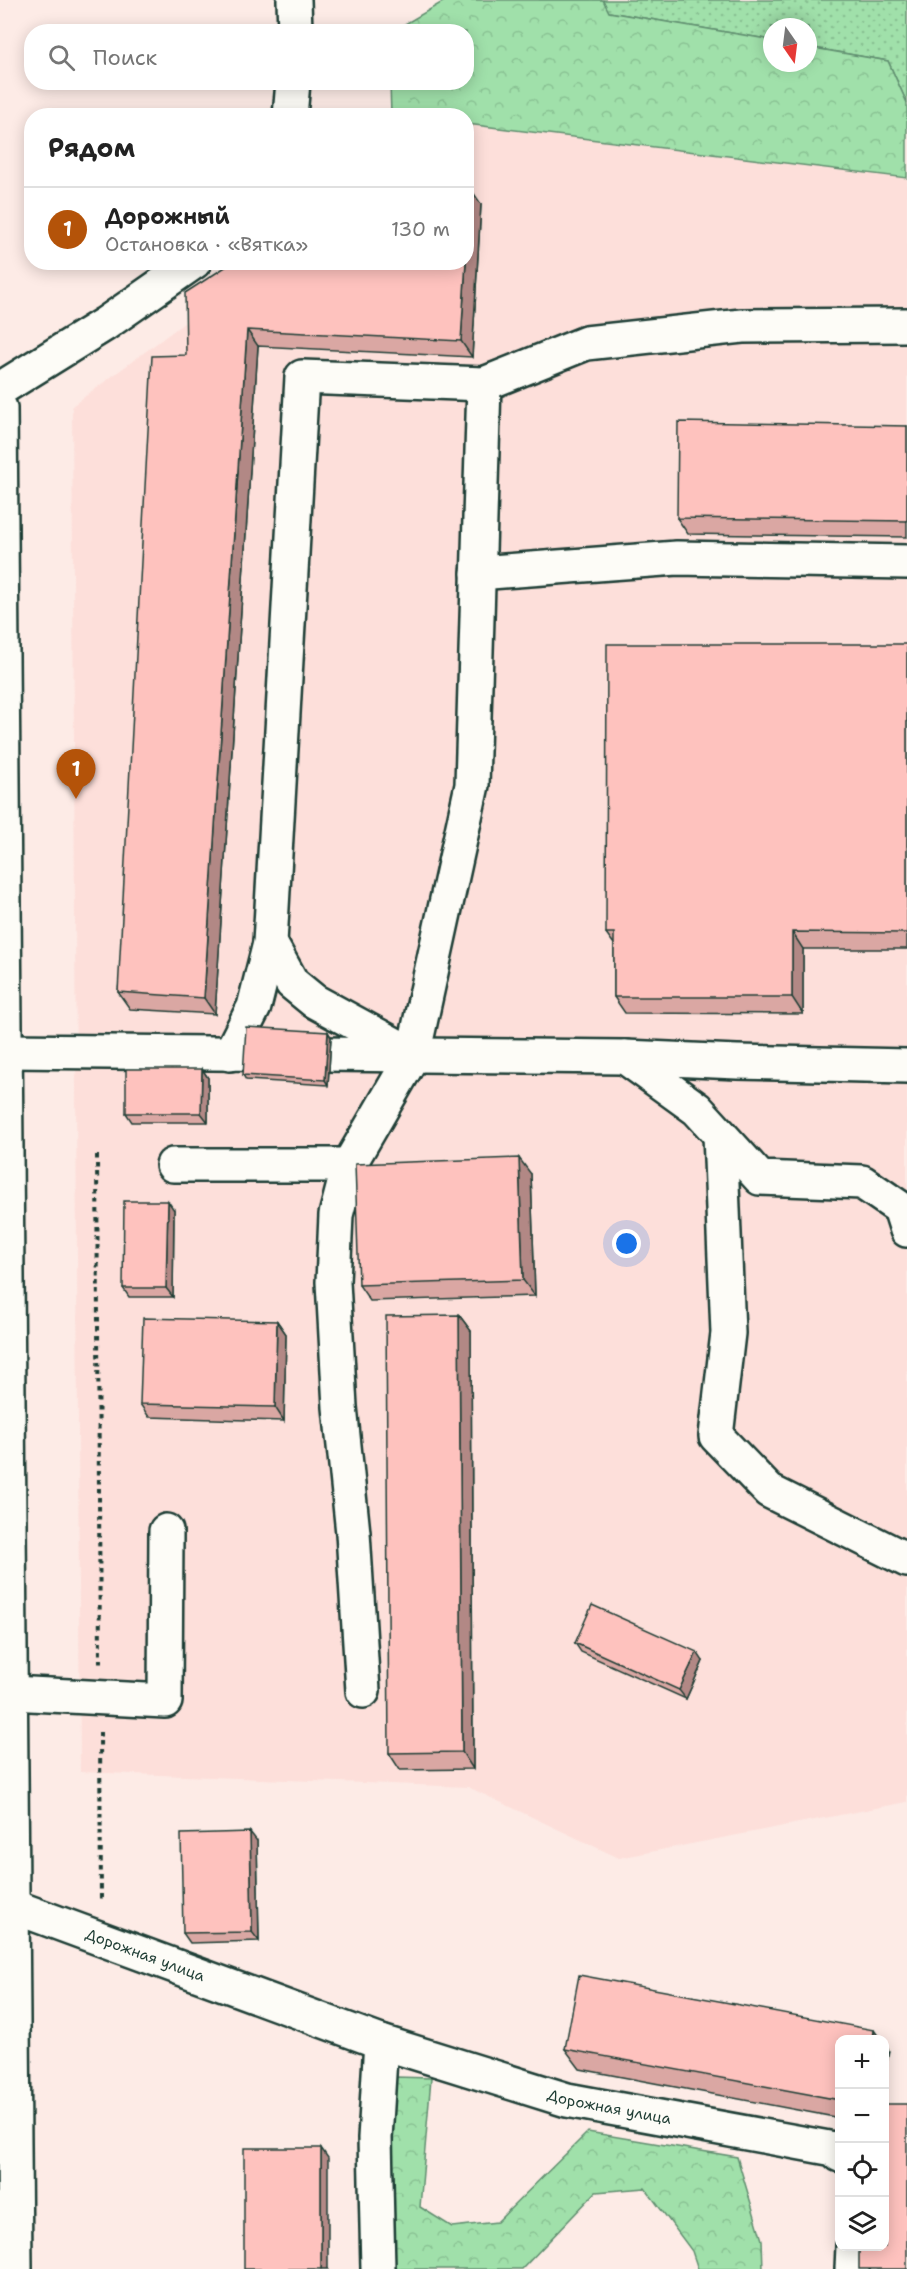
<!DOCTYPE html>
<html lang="ru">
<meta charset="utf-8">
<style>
body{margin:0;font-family:"Shantell Sans",sans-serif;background:#f6f6f6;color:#222}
.controls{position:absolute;right:18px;bottom:18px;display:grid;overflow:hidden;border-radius:12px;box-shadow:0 3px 15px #0003}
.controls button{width:54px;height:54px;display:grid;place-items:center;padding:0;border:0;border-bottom:2px solid #e0e0e0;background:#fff;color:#222;font:30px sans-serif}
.compass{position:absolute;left:763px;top:18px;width:54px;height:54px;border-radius:50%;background:#fff;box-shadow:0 3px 15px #0003;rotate:166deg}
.you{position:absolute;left:627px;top:1244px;width:21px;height:21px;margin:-15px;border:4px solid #fff;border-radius:50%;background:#1a73e8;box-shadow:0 0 0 9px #1a73e833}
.badge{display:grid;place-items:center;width:39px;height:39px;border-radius:50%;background:#b45309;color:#fff;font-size:20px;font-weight:700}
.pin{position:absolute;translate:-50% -50px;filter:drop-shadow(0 2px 3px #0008)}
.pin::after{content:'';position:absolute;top:32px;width:21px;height:18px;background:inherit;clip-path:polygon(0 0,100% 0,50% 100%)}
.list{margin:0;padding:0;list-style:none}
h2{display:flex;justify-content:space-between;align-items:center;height:78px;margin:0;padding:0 24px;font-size:26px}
h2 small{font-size:20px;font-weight:400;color:#767676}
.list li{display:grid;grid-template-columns:39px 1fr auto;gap:18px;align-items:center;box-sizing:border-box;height:84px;padding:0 24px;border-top:2px solid #e0e0e0}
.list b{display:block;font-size:22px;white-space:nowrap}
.list p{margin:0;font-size:20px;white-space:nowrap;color:#767676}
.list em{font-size:20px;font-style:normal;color:#767676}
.icon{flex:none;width:33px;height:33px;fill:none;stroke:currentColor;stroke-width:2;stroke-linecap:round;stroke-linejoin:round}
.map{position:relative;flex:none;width:907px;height:2269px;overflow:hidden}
.search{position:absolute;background:#fff;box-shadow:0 3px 15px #0003;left:24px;top:24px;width:450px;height:66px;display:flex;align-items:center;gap:15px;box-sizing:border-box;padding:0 21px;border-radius:24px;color:#767676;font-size:22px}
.panel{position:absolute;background:#fff;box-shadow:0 3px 15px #0003;left:24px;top:108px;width:450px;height:162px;border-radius:24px}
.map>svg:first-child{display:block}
.built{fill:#fddfda}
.grass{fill:url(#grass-dots);stroke:#608e6f;stroke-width:1.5}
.forest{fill:url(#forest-crowns);stroke:#608e6f;stroke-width:1.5}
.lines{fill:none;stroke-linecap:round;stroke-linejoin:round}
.minor-casing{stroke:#1f3d34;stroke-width:38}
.major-casing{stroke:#1f3d34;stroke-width:38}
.path{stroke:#1f3d34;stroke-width:4;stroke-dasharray:4.5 4.5;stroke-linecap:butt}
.minor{stroke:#fdfcf7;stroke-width:33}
.major{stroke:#fdfcf7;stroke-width:33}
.wall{fill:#daa7a3;stroke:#1f3d34;stroke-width:1.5}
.shaded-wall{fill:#b28885;stroke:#1f3d34;stroke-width:1.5}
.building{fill:#fec2be;stroke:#1f3d34;stroke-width:1.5}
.labels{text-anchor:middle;stroke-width:4.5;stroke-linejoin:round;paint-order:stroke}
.street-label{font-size:15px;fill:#1f3d34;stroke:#fdfcf7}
</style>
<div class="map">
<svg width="907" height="2269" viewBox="0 0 907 2269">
<defs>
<pattern id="grass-dots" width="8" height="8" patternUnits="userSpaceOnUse" patternTransform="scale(1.5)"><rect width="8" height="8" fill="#a0e0aa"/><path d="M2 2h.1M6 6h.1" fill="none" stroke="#89c193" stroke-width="1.8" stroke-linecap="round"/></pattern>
<pattern id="forest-crowns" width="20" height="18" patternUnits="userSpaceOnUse" patternTransform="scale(1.5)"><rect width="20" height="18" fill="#a0e0aa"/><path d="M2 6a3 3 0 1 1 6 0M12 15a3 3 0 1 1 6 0" fill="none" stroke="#89c193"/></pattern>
</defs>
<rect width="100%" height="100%" fill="#fdebe6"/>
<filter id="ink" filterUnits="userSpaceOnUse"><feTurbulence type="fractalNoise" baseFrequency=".0167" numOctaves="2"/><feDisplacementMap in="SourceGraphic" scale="12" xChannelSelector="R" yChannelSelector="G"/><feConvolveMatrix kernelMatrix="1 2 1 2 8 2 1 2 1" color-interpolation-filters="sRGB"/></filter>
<g filter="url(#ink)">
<path class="built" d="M467,124l440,54v1624l-288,56 -151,-71 -388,-15 -8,-1366 193,-143 201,-1z"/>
<path class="grass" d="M539,0h368v103l-19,-42 -80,-14v-20h-36v13z"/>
<g class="forest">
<path d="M446,0h157l6,12 163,28v23h36v-16l80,14 19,42v75l-440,-54 -1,-8 -75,-1 -1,-32 76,-1v-50l-73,-1z"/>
<path d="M395,2077l36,1 -11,129 32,20 45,-5 91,-90 149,25 25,83 1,29h-65l-6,-18 -47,-63 -49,4 -74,77h-126l-3,-9 -2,-124z"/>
</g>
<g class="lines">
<g class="minor-casing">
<g id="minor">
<path d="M294,0l1,32"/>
<path d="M290,116l3,-34"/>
<path d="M0,389l105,-65 89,-62"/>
<path d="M478,573l199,-15 230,4"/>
<path d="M270,943l22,40 22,18 94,51"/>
<path d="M6,1051l619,6 112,5 170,4"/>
<path d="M230,1054l24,-47 16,-64 32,-566 182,7 102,-41 156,-17 165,-1"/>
<path d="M625,1057l72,52 63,69 102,4 38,26 7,22"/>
<path d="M720,1134l8,199 -12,103 53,55 138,69"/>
<path d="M173,1165h176"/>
<path d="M363,1691l-10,-158 -13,-126 -7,-125 3,-67 13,-50 64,-110 59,-270 12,-401"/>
<path d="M11,1693l154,8 1,-170"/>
<path id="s1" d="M12,1906l369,136"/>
<path id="s2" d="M378,2269l-3,-131 6,-96 186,58 267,49 6,6"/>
<path d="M852,2269l1,-23"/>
</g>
</g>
<g class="major-casing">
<path id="major" d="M0,408l15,1861"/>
</g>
<g class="path">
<path d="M97,1155l3,509"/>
<path d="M100,1732l1,169"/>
</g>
<use href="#minor" class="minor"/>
<use href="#major" class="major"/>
</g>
<g class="wall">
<path d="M481,204l-9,153 -214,-11 -43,668 -85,-5 -12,-17 68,-637z"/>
<path d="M907,426v111l-219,-3 -11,-16z"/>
<path d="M907,644v305h-104v65l-178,-1 -11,-16v-53l-8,-11z"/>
<path d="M328,1032l3,5 -3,48 -82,-5 -3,-5z"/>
<path d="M202,1069l6,9v44h-76l-6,-9z"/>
<path d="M531,1174l4,122 -165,5 -11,-16z"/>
<path d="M174,1210l-1,87h-44l-6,-9z"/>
<path d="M459,1315l12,16 2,438 -73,1 -11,-17z"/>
<path d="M277,1321l9,13 -2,87 -135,-4 -9,-13z"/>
<path d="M575,1643l128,18 -17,38 -105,-47z"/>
<path d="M257,1841l2,100 -69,2 -7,-10z"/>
<path d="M840,2040v78l-260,-49 -15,-20z"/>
</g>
<g class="shaded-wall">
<path d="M470,188l11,16 -9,153 -11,-16 5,-79z"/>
<path d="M247,330l11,16 -43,668 -11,-16z"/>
<path d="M792,932l11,17v65l-11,-17z"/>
<path d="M328,1032l3,5 -3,48 -3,-5z"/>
<path d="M202,1069l6,9v44l-7,-9z"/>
<path d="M519,1158l12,16 4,122 -12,-16z"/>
<path d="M168,1201l6,9 -1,87 -7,-9z"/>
<path d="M459,1315l12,16 2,438 -11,-17z"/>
<path d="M277,1321l9,13 -2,87 -9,-14z"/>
<path d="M697,1652l6,9 -17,38 -7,-9z"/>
<path d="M250,1832l7,9 2,100 -7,-9z"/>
<path d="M874,2030l7,10h-8z"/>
<path d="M885,2045l4,6 -4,23z"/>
<path d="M321,2148l7,10v111h-7z"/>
</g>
<g class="building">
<path d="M466,188h4l-4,61z"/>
<path d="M233,262h233l-5,79 -214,-11 -43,668 -86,-6 34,-636 34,-1 -1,-62z"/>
<path d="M678,422l229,4v95l-230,-3z"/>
<path d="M607,644h300v289l-115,-1v65h-178v-64h-8z"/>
<path d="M246,1027l82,5 -3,48 -82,-5z"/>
<path d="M126,1069h76l-1,44h-75z"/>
<path d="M519,1158l4,122 -164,5 -4,-121z"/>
<path d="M124,1201h44l-2,87h-43z"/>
<path d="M459,1315l3,437 -73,1 -3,-437z"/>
<path d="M143,1318l134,3 -2,86 -135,-3z"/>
<path d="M592,1605l105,47 -18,38 -104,-47z"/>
<path d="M250,1832l2,100 -69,1 -2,-99z"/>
<path d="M579,1975l295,55 -1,10h-33v60l-275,-51z"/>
<path d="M885,2104h22v165h-48v-22h26z"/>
<rect x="244" y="2148" width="77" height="121"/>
</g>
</g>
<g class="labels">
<g class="street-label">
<text dy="5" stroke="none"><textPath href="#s1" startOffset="142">Дорожная улица</textPath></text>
<text dy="5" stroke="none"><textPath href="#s2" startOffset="465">Дорожная улица</textPath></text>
</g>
</g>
</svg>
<div class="controls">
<button>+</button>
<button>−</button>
<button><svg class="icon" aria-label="locate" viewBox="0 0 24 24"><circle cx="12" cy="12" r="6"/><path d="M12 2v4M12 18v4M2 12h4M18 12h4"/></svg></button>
<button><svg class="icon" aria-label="layers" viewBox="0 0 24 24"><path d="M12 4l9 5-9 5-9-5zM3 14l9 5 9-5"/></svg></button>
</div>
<svg class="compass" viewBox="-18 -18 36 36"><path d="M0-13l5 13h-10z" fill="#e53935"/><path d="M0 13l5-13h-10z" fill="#767676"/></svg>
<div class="you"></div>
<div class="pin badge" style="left:76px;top:799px">1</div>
<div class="search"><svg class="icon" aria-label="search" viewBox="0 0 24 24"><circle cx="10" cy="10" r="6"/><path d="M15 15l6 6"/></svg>Поиск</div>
<section class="panel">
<h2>Рядом<small></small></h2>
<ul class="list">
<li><span class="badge">1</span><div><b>Дорожный</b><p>Остановка · «Вятка»</p></div><em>130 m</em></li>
</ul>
</section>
</div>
